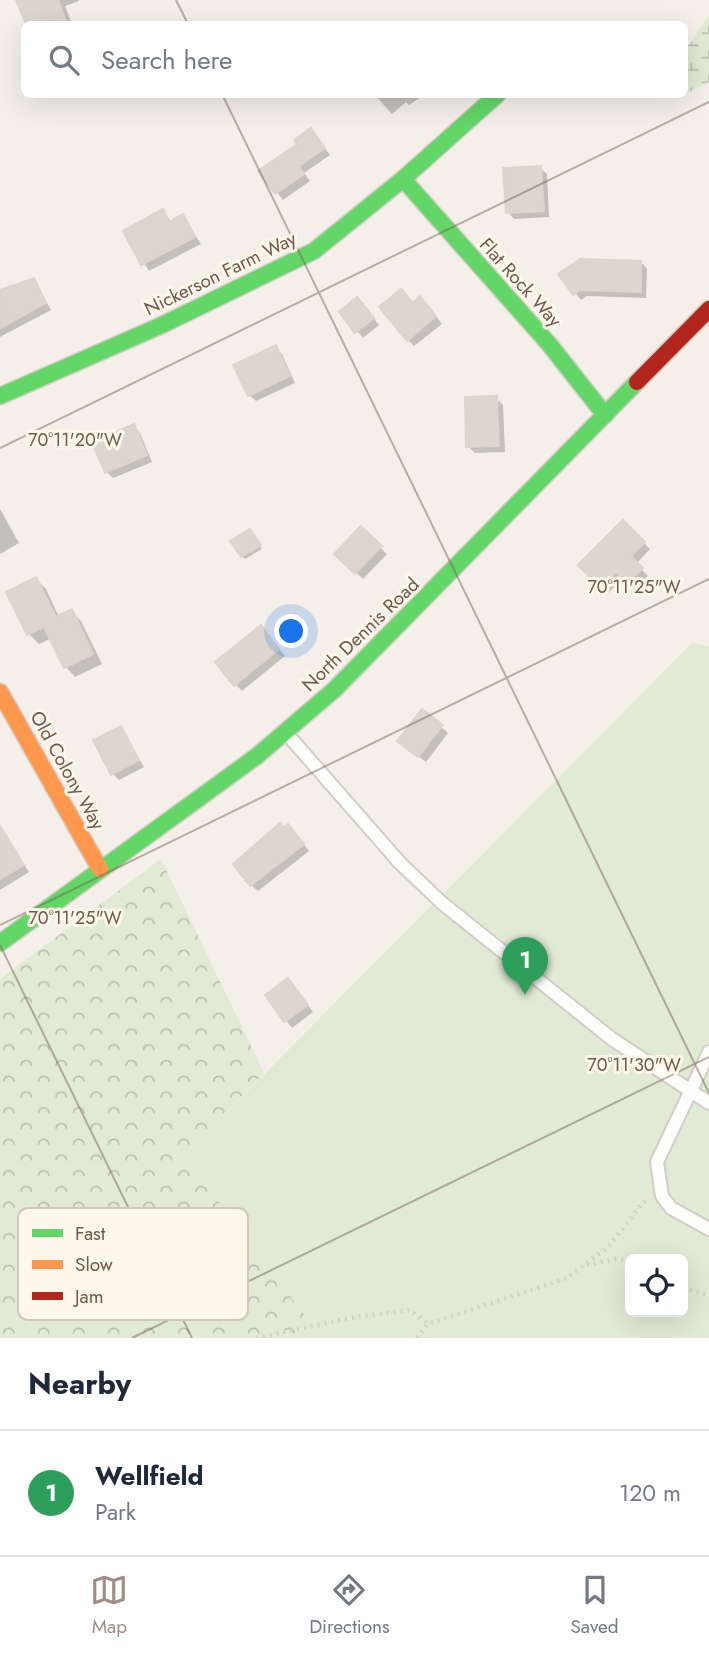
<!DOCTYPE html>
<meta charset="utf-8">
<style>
body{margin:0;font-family:Jost,sans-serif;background:#f6f6f7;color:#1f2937}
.controls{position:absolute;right:21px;bottom:21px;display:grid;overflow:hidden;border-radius:10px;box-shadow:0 7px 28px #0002}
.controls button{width:63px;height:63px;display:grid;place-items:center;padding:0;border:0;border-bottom:2px solid #e0e1e3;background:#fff;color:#1f2937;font:35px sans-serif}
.you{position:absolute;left:292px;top:632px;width:24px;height:24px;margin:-18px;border:5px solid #fff;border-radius:50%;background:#1a73e8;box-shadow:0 0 0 10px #1a73e833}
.badge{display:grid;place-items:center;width:46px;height:46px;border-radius:50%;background:#9e8e84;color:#fff;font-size:23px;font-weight:700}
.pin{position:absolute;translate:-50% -58px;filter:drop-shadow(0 2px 4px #0008)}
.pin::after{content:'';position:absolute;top:37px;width:24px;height:21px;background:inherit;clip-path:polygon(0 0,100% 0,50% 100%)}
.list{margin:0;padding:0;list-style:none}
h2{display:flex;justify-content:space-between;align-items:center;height:91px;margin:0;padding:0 28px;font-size:30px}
h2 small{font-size:23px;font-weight:400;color:#747a83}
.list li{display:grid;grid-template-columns:46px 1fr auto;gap:21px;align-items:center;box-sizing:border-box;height:126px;padding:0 28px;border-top:2px solid #e0e1e3}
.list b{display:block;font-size:26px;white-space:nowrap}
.list p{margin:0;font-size:23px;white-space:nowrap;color:#747a83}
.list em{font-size:23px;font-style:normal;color:#747a83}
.icon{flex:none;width:38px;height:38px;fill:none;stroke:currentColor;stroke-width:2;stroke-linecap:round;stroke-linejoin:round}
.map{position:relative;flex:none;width:709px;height:1338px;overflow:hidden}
.search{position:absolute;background:#fff;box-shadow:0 7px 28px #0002;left:21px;right:21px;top:21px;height:77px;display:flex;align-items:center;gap:18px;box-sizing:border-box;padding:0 24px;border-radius:10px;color:#747a83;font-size:26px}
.sheet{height:217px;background:#fff}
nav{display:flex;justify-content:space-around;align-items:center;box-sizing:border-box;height:98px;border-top:2px solid #e0e1e3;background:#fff;font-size:19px;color:#747a83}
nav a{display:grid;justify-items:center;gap:4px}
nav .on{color:#9e8e84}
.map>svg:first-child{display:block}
.forest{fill:url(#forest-crowns)}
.wetland{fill:url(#wetland-marsh)}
.green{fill:#e1ead5;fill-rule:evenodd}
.shadow{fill:#0003}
.building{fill:#ddd6cf;stroke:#ddd4cc;stroke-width:2}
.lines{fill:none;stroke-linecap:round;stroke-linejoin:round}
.lane-casing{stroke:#d3cdc7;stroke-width:16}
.fast-casing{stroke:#d2ccc5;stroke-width:19}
.slow-casing{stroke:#d2ccc5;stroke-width:19}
.jam-casing{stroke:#d2ccc5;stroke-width:19}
.path{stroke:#d6cfca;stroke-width:4.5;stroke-dasharray:2 5;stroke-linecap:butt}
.lane{stroke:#fdfdfc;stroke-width:12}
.fast{stroke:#63d668;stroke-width:16}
.slow{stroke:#ff974d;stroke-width:16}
.jam{stroke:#b3261e;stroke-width:16}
.ticks{fill:none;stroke:#6f594d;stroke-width:2;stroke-opacity:0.45}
.labels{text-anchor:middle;stroke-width:6;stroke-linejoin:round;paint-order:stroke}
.street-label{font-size:19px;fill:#6f594d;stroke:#fdf6ea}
.key{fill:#fdf6ea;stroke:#d2c7bb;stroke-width:2}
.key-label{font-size:19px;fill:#6f594d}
.ticks-label{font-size:18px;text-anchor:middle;fill:#6f594d;stroke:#fdf6ea;stroke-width:6;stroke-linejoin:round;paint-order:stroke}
</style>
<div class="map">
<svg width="709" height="1338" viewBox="0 0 709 1338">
<defs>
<pattern id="forest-crowns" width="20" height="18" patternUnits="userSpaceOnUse" patternTransform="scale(1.75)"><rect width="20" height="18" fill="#e1ead5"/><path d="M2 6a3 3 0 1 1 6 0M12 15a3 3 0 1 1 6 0" fill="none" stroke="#bbc1af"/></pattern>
<pattern id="wetland-marsh" width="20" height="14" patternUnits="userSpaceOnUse" patternTransform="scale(1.75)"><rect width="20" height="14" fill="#e1ead5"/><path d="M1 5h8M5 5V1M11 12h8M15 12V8" fill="none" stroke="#bbc1af"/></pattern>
</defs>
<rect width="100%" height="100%" fill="#f4f0e9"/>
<path class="forest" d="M161,859l103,214 -80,82 138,183h-322v-359z"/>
<path class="wetland" d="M709,15v67l-24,12v-47l5,-3z"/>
<path class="green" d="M692,643l17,3v692h-387l-138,-183zM630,1259h53v53h-53z"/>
<g class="shadow">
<path d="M18,0h61v1l-14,5 7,18h-44z"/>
<path d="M374,94h52l-17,11 -3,-3 -14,12z"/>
<path d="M311,130l19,25 -26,18 6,8 -27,19 -22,-29 39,-27z"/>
<path d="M540,168l7,6 2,43 -35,2 -6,-7z"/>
<path d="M163,212l9,10 11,-6 18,28 -52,27 -24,-39z"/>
<path d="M641,262l6,7 -1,29 -59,-2 -6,4 -21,-26z"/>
<path d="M34,280l17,30 -51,27v-45z"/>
<path d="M413,304l14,1 15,19 -28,22 -6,-6z"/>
<path d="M364,306l15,19 -16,13 -6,-7z"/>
<path d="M275,348l7,6 13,29 -39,18 -7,-6z"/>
<path d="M496,398l7,7 2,47 -30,1 -7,-7z"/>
<path d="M133,426l7,7 12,29 -39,16 -6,-6z"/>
<path d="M0,509l19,34 -19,11z"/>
<path d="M623,522l27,27 -14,15 12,12 -14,13 -11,-11 -15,15 -28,-28z"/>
<path d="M361,529l26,25 -24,25 -26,-25z"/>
<path d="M253,534l9,15 -17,10 -3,-3z"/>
<path d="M36,579l10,10 13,28 12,-6 10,10 21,43 -27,13 -9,-10 -14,-29 -13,6 -10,-10z"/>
<path d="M267,634l18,22 -43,35 -7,-7z"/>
<path d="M422,711l26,22 -22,29 -20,-15z"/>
<path d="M120,728l24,39 -25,13 -6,-6z"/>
<path d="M284,829l11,4 14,18 -51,40 -7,-6z"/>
<path d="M6,839l23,33 -29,18v-48z"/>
<path d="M294,987l19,25 -21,16 -25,-32z"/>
</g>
<g class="building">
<path d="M16,0h42l9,24h-41z"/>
<path d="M311,128l14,20 -26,18 5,8 -29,20 -17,-23 39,-27 -3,-4z"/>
<path d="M541,166l3,45 -38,2 -3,-45z"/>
<path d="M163,209l6,13 14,-8 12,23 -54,28 -18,-34z"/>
<path d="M580,259l61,2v31l-61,-2 -7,5 -15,-21z"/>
<path d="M34,278l12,25 -46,25v-38z"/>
<path d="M401,289l12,14 7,-7 16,20 -29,25 -28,-34z"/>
<path d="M357,297l17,21 -19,15 -16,-21z"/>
<path d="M276,345l14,31 -42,20 -15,-31z"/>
<path d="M497,396l2,50 -33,1 -1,-50z"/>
<path d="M134,424l13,31 -42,18 -13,-31z"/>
<path d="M623,520l22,22 -14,14 12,12 -16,15 -11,-11 -16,16 -22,-23z"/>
<path d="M361,526l21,20 -27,28 -21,-20z"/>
<path d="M250,529l11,16 -20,12 -11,-16z"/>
<path d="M36,577l20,40 16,-8 21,45 -29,14 -20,-41 -17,8 -21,-43z"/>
<path d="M261,625l18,24 -45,37 -19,-24z"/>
<path d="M422,709l21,16 -25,32 -21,-16z"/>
<path d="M121,726l18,34 -28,15 -18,-35z"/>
<path d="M280,823l3,5 5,-4 16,20 -54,42 -17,-22z"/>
<path d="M0,826l24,39 -24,14z"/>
<path d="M288,978l20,27 -24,17 -19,-27z"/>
</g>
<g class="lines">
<g class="lane-casing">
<g id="lane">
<path d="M287,734l113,129 42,40 170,136 97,64"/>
<path d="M709,1052l-52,110 5,34 9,12 38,21"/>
</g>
</g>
<g class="fast-casing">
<g id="fast">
<path d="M403,179l146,165 56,71"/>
<path d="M0,396l162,-71 152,-74 89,-72 95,-85"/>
<path d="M0,943l257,-187 77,-66 303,-308"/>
</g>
</g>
<g class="slow-casing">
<path id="slow" d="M0,692l100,177"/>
</g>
<g class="jam-casing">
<path id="jam" d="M637,382l72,-73"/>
</g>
<g class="path">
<path d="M587,1265l28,-6 15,2"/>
<path d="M683,1288l26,8"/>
<path d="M256,1338l99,-21 55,-7 18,14"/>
<path d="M417,1338l11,-14 139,-46 41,-31 38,-48"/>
</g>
<use href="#lane" class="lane"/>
<use href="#fast" class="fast"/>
<use href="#slow" class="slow"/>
<use href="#jam" class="jam"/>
</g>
<path class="ticks" d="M176,0l12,24M222,94l487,999M0,448l709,-346M0,925l709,-346M0,945l192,393M132,1338l577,-281"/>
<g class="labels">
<g class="street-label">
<text transform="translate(220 273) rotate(-26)" y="7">Nickerson Farm Way</text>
<text transform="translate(521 282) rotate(48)" y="7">Flat Rock Way</text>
<text transform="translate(360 634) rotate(-44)" y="7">North Dennis Road</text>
<text transform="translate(68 770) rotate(61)" y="7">Old Colony Way</text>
</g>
</g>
<rect x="18" y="1208" width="230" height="112" rx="10" class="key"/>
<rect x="32" y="1229" width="31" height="8" fill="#63d668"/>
<rect x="32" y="1260" width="31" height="9" fill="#ff974d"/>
<rect x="32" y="1292" width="31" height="8" fill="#b3261e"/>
<g class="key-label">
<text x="75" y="1240">Fast</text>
<text x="75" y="1271">Slow</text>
<text x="75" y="1303">Jam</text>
</g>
<g class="ticks-label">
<text x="75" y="446">70°11'20"W</text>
<text x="634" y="593">70°11'25"W</text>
<text x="75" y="924">70°11'25"W</text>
<text x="634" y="1071">70°11'30"W</text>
</g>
</svg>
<div class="controls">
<button><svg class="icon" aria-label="locate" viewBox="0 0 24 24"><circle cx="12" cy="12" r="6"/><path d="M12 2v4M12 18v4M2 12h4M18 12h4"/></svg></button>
</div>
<div class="you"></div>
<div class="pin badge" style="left:525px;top:995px;background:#2e9e5b">1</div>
<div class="search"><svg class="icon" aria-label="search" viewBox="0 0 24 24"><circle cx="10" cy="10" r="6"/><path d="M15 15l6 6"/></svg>Search here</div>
</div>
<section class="sheet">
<h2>Nearby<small></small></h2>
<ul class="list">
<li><span class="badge" style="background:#2e9e5b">1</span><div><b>Wellfield</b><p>Park</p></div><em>120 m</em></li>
</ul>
</section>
<nav>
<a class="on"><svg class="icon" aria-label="map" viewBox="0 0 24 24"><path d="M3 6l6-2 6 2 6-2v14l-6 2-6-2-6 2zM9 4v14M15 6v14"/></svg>Map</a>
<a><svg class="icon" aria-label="directions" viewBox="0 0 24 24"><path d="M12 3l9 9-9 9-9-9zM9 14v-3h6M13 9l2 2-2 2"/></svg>Directions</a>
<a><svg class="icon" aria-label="saved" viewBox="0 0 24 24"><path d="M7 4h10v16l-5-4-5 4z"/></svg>Saved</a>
</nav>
